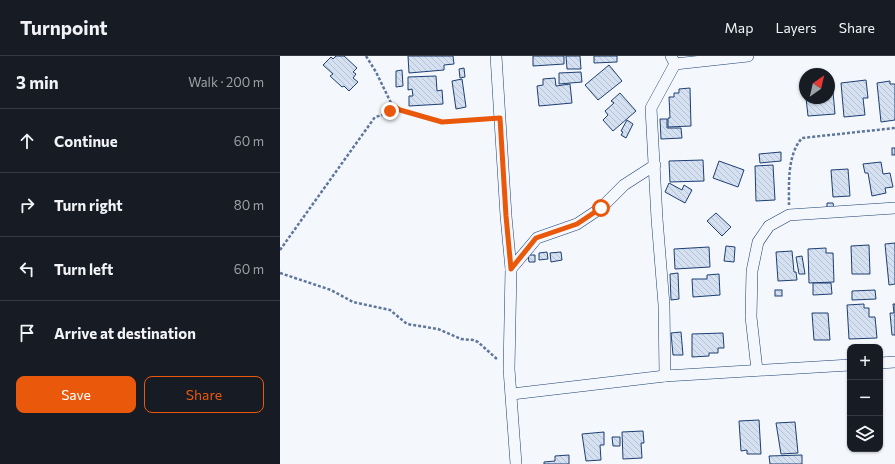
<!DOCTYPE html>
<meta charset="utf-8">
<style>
body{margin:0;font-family:Commissioner,sans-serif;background:#20242c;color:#f1f3f6}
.controls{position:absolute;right:12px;bottom:12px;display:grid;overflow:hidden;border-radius:8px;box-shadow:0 1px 3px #0004}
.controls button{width:36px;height:36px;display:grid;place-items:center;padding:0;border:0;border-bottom:1px solid #363941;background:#171b24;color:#f1f3f6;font:20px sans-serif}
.compass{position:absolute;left:519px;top:12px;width:36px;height:36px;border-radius:50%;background:#171b24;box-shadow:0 1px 3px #0004;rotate:34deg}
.stop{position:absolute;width:12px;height:12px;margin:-9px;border:3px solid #ea580c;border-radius:50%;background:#fff}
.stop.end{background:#ea580c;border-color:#fff;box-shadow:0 1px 4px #0008}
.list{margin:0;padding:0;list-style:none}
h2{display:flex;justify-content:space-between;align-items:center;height:52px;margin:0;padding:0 16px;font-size:17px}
h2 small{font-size:13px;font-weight:400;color:#9ea1a6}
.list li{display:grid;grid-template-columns:26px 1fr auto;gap:12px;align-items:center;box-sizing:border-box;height:64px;padding:0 16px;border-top:1px solid #363941}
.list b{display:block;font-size:15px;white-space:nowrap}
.list em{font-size:13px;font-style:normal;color:#9ea1a6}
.actions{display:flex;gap:8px;padding:12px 16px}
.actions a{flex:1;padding:9px 0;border:1px solid #ea580c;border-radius:8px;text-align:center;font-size:14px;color:#ea580c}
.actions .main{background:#ea580c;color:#fff}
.icon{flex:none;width:22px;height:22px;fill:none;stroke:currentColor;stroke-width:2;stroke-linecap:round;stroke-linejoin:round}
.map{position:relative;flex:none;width:615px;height:408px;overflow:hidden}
header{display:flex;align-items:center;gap:24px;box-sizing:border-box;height:56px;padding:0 20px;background:#171b24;border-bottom:1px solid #363941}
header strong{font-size:19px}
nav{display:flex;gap:22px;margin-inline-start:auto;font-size:14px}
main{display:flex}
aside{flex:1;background:#171b24}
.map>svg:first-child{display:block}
.building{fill:url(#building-back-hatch);stroke:#1d3f73}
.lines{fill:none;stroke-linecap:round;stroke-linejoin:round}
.street-casing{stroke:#1d3f73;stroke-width:12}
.path{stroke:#5e769c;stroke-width:2.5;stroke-dasharray:3 2;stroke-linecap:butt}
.street{stroke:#f4f7fb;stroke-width:11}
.route{stroke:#ea580c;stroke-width:5}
</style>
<header>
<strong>Turnpoint</strong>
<nav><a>Map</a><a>Layers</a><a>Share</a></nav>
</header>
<main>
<aside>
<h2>3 min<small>Walk · 200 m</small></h2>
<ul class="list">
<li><svg class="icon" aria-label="ahead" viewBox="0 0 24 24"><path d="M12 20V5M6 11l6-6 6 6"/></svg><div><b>Continue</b></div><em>60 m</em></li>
<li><svg class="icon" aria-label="right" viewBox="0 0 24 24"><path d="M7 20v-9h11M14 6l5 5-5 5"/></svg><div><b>Turn right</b></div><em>80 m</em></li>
<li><svg class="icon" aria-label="left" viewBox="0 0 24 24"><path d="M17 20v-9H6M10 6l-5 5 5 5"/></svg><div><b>Turn left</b></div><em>60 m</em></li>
<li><svg class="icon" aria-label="arrive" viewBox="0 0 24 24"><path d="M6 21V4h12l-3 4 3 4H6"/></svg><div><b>Arrive at destination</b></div></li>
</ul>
<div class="actions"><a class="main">Save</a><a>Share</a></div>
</aside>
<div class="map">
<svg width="615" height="408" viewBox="0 0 615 408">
<defs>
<pattern id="building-back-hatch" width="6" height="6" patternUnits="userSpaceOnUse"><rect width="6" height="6" fill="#d5e0f0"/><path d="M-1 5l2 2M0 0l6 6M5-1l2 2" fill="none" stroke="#b6c1d1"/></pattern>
</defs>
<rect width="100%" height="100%" fill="#f4f7fb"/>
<g class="building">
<path d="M56,0h8l13,12 -4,4 3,2 -3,4 5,4 -9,9 -5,-5 -2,1 -12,-11 3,-2 -10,-9 8,-8 2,2z"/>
<path d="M128,0h45l1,8 -10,1v5l-35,3z"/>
<path d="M253,0h31v8l-31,2z"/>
<path d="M286,0h14l1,13h-14z"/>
<path d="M314,0h23v6l-23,1z"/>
<path d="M329,9l13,16 -24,19 -13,-15z"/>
<path d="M184,12l1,9 -5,1 -1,-9z"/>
<path d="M122,14l1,16 -7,1v-16z"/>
<path d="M301,16l1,10 -23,2v-11z"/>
<path d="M156,20l1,15 5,-1 1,14 -34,2v-10h4l-1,-7 -4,1v-13z"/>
<path d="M275,22l1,8 14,-2 2,19 -33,3 -2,-20 6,-1v-6z"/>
<path d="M182,23l4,28 -10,2 -4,-28z"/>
<path d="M586,24l2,18h-5l2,17 -21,2 -3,-34z"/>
<path d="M552,25l3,33 -27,2 -2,-18h23v-16z"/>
<path d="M610,25v3h5v36l-14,2 -4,-39z"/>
<path d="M410,32l1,38 -23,1v-9h2l-1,-21h5v-4h5v-4z"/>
<path d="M340,37l16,18 -23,20 -10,-11 5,-5 -3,-4 9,-8 -3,-2z"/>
<path d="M380,63h7v9h14l1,10 -21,1z"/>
<path d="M347,64l6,4 -7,14 -5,-3 2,-3 -2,-1z"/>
<rect x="612" y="92" width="3" height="7"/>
<path d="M501,96v9l-21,2 -1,-9z"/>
<path d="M423,104l1,21 -34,1 -1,-21z"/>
<path d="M439,105l25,9 -6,17 -25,-9z"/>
<path d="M601,106l2,12 7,-1 3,14 -8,1 1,5 -14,3 -4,-23h-3l-2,-9z"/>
<path d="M493,109l2,35 -19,1 -1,-35z"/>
<path d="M568,113l2,27 -17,1 -2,-27z"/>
<path d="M389,127l13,7 2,-5 8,5 -7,13 -20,-11z"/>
<path d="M547,147h6l1,6 -7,1z"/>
<path d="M436,157l15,14 -9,9 -15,-15z"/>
<path d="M615,187v41l-6,1 -4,-41z"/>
<path d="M589,189l1,29h-18l-1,-28z"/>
<path d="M446,190l9,1 -1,15 -10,-1z"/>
<path d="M429,191l1,20 -35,2 -1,-20z"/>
<path d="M546,192v5h7l1,29 -25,1 -1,-34z"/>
<path d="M512,195l2,21h2l1,8 -19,1 -2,-29z"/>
<path d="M267,196l1,7 -9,1v-7z"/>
<path d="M281,196l1,8 -11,2 -1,-9z"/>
<path d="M248,199h7v7h-6z"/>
<path d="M522,200l3,18h-6l-3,-17z"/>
<path d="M398,217l1,26 -8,1 -1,-26z"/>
<path d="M439,218l1,21 -27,2 -1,-18h15v-4z"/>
<path d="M533,227h18l1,11 -19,1z"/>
<rect x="495" y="234" width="7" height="6"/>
<path d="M595,234l1,9 -24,1v-9z"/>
<path d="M584,248v4h5v9h6l2,21 -28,1 -2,-34z"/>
<path d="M613,248h2v31h-3l-2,-22h4z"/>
<path d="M532,257h16l2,27h-16z"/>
<path d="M401,276l2,23h-10l-2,-22z"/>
<path d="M443,277l1,15h-6v5h-9v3l-17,1v-23z"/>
<path d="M479,364l2,34h-14v-4l-6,1 -2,-30z"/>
<path d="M515,366l3,31 -17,1 -5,-31z"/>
<path d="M363,375l1,12h-3l1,15 -19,1 -1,-27z"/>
<path d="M324,376v13h-4l1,15 -15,1 -4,-27z"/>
<path d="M332,381h8v9h-7z"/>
<path d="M289,399v9h-25v-2l11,-1v-5z"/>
<path d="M522,399v9h-32l-1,-8z"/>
</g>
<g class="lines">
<g class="street-casing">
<g id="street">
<path d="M216,0l10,160 5,53 -2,100 7,95"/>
<path d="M395,8l73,-8"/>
<path d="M231,213l26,-31 40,-14 24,-16 23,-23 31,-20"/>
<path d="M600,307l15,-1"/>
<path d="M477,314l-6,-53 1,-46 6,-29 11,-16 20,-11 106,-7"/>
<path d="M385,320l-1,-71 -7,-86 -6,-111 24,-44 -4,-8"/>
<path d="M232,338l153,-18 185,-11"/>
</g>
</g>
<g class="path">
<path d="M86,0l10,16 16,33 8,5 42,12 48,-3"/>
<path d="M509,149c0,-21 -2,-50 13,-67l93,-10"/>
<path d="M0,194l95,-133c8,-2 13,-3 17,-12"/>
<path d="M0,217l51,17 22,12 37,8 17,14 31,5 23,10 12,1 5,2 20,18"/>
</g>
<use href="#street" class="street"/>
</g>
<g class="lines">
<path class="route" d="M110,55l2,-6 8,5 42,12 58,-4 6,98 5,53 25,-31 41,-14 24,-16"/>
</g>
</svg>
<div class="controls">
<button>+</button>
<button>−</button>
<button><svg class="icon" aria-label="layers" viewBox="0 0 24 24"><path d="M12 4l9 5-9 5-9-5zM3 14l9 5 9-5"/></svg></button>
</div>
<svg class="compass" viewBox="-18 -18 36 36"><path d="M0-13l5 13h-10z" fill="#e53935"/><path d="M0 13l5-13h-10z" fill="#9ea1a6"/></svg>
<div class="stop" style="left:321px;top:152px"></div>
<div class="stop end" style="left:110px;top:55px"></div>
</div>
</main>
